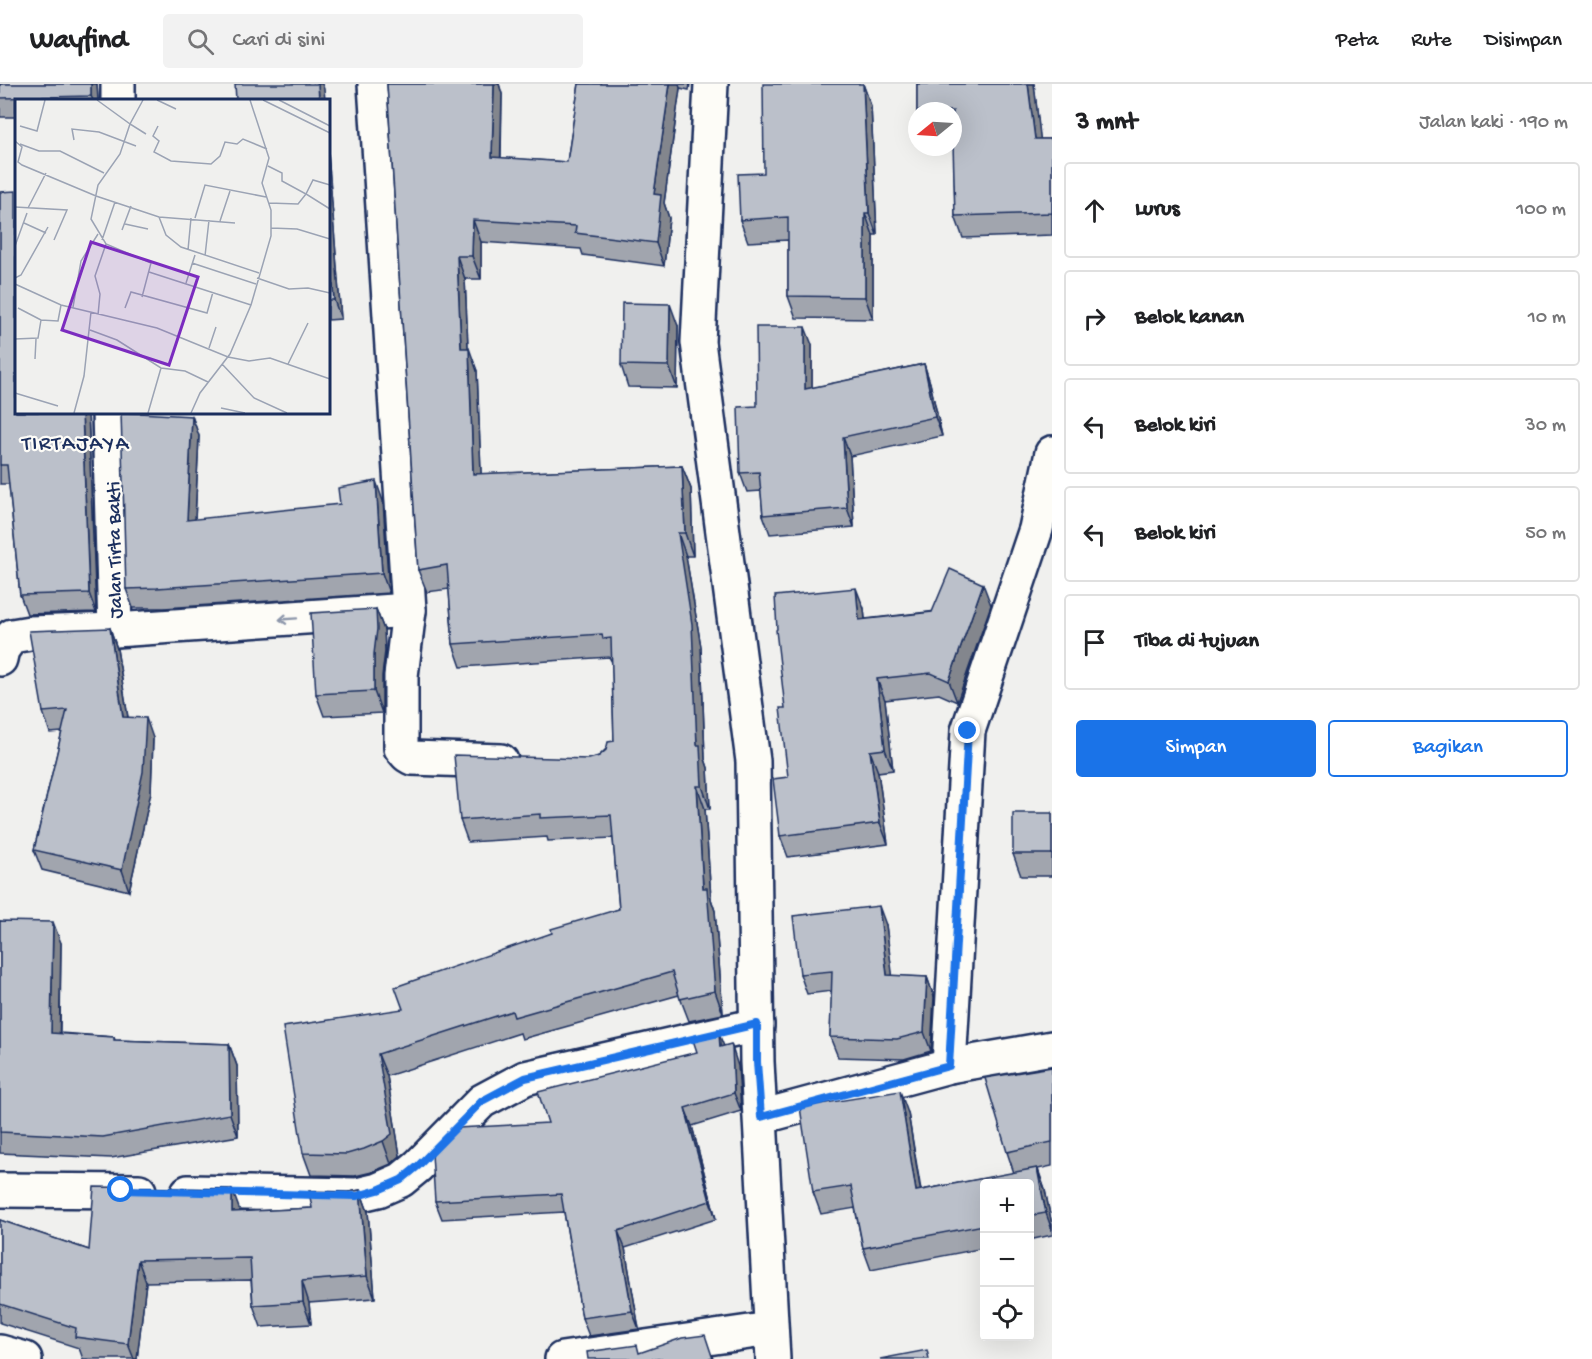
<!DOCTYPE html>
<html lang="id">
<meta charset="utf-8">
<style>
body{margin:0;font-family:"Gochi Hand",sans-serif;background:#f2f2f2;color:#202124}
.controls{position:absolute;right:18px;bottom:18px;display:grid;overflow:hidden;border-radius:6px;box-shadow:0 6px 24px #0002}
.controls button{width:54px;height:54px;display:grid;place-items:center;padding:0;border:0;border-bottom:2px solid #e0e0e0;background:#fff;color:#202124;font:30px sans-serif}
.compass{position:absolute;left:908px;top:18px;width:54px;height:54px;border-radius:50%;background:#fff;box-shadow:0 6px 24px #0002;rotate:252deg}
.stop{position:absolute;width:18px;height:18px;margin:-14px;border:4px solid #1a73e8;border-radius:50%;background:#fff}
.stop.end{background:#1a73e8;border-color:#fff;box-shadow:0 2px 6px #0008}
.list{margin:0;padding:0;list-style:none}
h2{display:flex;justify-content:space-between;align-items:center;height:78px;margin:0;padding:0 24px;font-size:26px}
h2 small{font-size:20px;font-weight:400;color:#757577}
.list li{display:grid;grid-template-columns:39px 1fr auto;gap:18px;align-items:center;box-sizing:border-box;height:96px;margin:0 12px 12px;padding:0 12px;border:2px solid #e0e0e0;border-radius:6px}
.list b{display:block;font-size:22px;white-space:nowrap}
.list em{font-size:20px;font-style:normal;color:#757577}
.actions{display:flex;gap:12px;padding:18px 24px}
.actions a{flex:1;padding:14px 0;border:2px solid #1a73e8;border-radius:6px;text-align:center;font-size:21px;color:#1a73e8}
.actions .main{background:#1a73e8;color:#fff}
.icon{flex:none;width:33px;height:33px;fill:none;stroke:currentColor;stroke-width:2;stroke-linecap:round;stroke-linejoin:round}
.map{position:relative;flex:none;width:1052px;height:1275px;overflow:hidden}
header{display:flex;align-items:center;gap:36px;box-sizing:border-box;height:84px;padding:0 30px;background:#fff;border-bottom:2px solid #e0e0e0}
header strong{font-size:28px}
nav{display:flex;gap:33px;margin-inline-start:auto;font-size:21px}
.search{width:420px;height:54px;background:#f2f2f2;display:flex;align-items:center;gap:15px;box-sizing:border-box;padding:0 21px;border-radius:6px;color:#757577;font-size:22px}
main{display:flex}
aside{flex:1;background:#fff}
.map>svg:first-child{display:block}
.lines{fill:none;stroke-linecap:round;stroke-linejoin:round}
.minor-casing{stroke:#1b2f5e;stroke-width:38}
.minor{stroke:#fdfcf7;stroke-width:33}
.wall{fill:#a1a5ae;stroke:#1b2f5e;stroke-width:1.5}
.shaded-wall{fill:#83868d;stroke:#1b2f5e;stroke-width:1.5}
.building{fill:#bbc0ca;stroke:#1b2f5e;stroke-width:1.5}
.oneway{stroke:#8c96aa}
.route{stroke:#1a73e8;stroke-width:8}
.labels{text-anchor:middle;stroke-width:4.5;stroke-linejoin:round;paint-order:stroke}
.street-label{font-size:20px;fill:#1b2f5e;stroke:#fdfcf7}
.quarter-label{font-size:22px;letter-spacing:1.5px;fill:#1b2f5e;stroke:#fdfcf7}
.inset-road{fill:none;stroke:#9ba3b4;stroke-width:1.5}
.view{fill:#7b2cbf;fill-opacity:0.15;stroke:#7b2cbf;stroke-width:3}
.inset-edge{fill:none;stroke:#1b2f5e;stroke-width:3}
</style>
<header>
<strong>Wayfind</strong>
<div class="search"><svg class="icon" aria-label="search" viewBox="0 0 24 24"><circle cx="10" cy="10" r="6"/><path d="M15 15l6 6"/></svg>Cari di sini</div>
<nav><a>Peta</a><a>Rute</a><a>Disimpan</a></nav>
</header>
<main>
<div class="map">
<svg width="1052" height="1275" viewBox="0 0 1052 1275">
<rect width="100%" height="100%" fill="#f0f0ee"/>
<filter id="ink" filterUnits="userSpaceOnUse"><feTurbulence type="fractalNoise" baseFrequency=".0167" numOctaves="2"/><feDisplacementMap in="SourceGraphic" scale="12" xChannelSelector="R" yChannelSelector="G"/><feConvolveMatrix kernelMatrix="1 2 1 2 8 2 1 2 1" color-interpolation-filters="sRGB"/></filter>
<g filter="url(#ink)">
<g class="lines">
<g class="minor-casing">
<g id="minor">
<path d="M118,0v16"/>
<path d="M375,0l34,526 -8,66v72l6,7 5,3 89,3"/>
<path d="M711,0l-13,258 55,419 4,301 16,297"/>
<path d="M109,328l6,218"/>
<path d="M0,575l2,-9 10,-14 18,-3 85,-3 294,-20"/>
<path d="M949,982l19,-335 68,-202 16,-76"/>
<path d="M761,1033l188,-51 103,-18"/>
<path d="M0,1106l139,1"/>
<path d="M188,1108l169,3 21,-5 23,-10 17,-14 64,-65 43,-23 232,-53"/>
<path d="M0,1268l25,7"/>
<path d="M562,1275l208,-30"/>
</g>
</g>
<use href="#minor" class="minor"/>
</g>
<g class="wall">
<path d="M0,0h97l1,16h-82v17h-16z"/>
<path d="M387,0h112l3,10 -1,64 66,4 12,-78h111l-1,6 -9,-2 -16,115 5,15 -5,48 -81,-11 -2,-6 -100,-7v37h-16l3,69 9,23 4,103 201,-8 9,23 2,67h-7l15,91 4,112 3,9 2,41h-5l6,90 4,12 8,103 -34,7 -10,-26 -157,44 -2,-6 -133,43 13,80 -9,8 -19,8 -17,4 -44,-1 -8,-22 100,-144 149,-76 67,-24 -6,-71 -65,3 -1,-4 -79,5 -8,-22 129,-61 10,-3 15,-15 -2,-79 -3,-5 -148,10 -8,-23 -4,-55 -22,3 -9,-22z"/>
<path d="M863,0l8,22 6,129h-4v84l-77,-1 -8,-22v-56l-40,2 -8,-22 24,-47z"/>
<path d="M917,0h117l6,55h12v96l-89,3 -8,-22 -2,-105h-36v5z"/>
<path d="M328,69l13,166 -13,1z"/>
<path d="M0,108l16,220h72l8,200 -69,2 -7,-19 -11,-111h-9z"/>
<path d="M678,242l-1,62 -49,-1 -7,-22z"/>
<path d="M812,261v43l112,-24 6,19 12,53 -92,20 4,71 -84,7 -7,-19 -2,-24 -14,1 -7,-19 17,-67z"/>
<path d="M192,332l7,20 -4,84 188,-19 6,92 -225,15h-31l-7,-19z"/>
<path d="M991,521l-34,97 -18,-8 -54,6 8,70 -15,2 10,72 -100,13 -8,-21 8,-59 76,-168 1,10z"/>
<path d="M376,525l8,21 1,21 -3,25v37l-58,3 -8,-22z"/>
<path d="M110,544l7,21 11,68 25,21 -2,54 -22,99 -87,-21 -8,-20 28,-118 -12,1 -7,-21z"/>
<path d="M1052,729v63h-31l-8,-22z"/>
<path d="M0,837l61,22 -1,90 54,4 1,3 114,4 8,22 1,70 -127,22 -111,-5z"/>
<path d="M886,841l6,51 35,1 7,20 -3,54 -27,8 -66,-2 -8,-20 2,-46 -25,3 -7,-20z"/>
<path d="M724,962l14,20 3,45 -49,15 24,93 -91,29 14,81 -50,7 -7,-18 -18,-106 -122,7 -7,-18 113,-78z"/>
<path d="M1052,983v99l-14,3 7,21 7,35v10l-23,5v-56h-45v64l-113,22 -8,-22 -8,-40 -34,6 -8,-22 95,-79 13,77 93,-17 -7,-21z"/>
<path d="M360,1106l8,22 7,86 -66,5 2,21 -50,3 -8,-22 -2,-25 -105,2 -9,77h-54l-4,-11 -79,-25v-103l89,30 151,-38 72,-4 37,-16z"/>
</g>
<g class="shaded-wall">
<path d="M91,0h6l1,16h-5l-2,-4z"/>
<path d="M318,0h4l2,5 1,11h-6z"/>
<path d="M494,0h5l3,10 -2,86 -8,-23z"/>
<path d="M670,0h9l1,4 -16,115 5,15 -5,48 -8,-23 -2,-49z"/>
<path d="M863,0l8,22 6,129 -8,-22z"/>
<path d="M1028,0h6l9,77 -8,-22z"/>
<path d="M328,69l13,166 -7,-19 -6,-71z"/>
<path d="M865,129l8,22v84l-8,-22z"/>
<path d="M473,136l8,22v37l-9,-23z"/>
<path d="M457,172l8,23 4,92 -8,-23z"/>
<path d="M670,220l8,22 -1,62 -8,-22z"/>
<path d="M805,243l7,18v63l-7,-19z"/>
<path d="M469,264l8,23 5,126 -9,-23z"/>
<path d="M924,280l6,19 12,53 -7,-19z"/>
<path d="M82,328h6l8,200 -7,-19z"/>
<path d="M192,332l7,20 -5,104 -7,-20z"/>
<path d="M843,353l7,19 4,71 -7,-19z"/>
<path d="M682,382l9,23 2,67 -8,-23z"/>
<path d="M376,397l7,20 6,92 -7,-20z"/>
<path d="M678,449l8,23 15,91 4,112 3,9 2,41 -8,-23 -5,-41z"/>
<path d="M983,500l8,21 -34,97 -8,-21z"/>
<path d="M856,504l8,21 3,32 -8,-21z"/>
<path d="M376,525l8,21 1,21 -3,25v37l-8,-22v-37z"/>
<path d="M110,544l7,21 14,88 -8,-20z"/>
<path d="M877,595l8,21 8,70 -8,-21z"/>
<path d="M146,634l7,20 -2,54 -22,99 -7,-21z"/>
<path d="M870,667l8,21 10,72 -8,-21z"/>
<path d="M697,702l8,23 6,90 4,12 8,103 -8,-23 -12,-103z"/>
<path d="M879,822l7,19 9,70 -8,-20z"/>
<path d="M53,838l8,21 -2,111 -8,-21z"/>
<path d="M927,893l7,20 -3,54 -7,-19z"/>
<path d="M719,950l7,17 -6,-4z"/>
<path d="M229,960l8,22 1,70 -8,-22z"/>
<path d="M731,960l7,22 3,45 -7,-18z"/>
<path d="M378,970l9,22 13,80 -9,8 -8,-23z"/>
<path d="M900,1007l8,22 16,100 -8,-22z"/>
<path d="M685,1024l7,18 24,93 -6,-18z"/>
<path d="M1037,1084l8,22 7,35v5l-6,-17z"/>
<path d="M232,1105l8,22v23l-8,-22z"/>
<path d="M360,1106l8,22 7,86 -8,-22z"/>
<path d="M618,1147l7,17 14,81 -7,-18z"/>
<path d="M138,1176l8,22 -9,77h-3l-6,-15z"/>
<path d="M302,1197l7,22 2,21 -8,-22z"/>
</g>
<g class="building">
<path d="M0,0h91v12l-91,2z"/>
<path d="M235,0h83l1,16h-83z"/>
<path d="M387,0h107l-2,73 75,5 12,-78h91l-16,110 7,1 -5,48 -81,-10 1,-7 -103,-6 -1,36h-15l4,92h8l4,126 209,-8 3,67h-7l14,91 5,121h3l2,41h-5l6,102h4l8,103 -35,8 -8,-27 -158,45 -2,-6 -134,43 14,80 -9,7 -19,8 -17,5 -44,-1 -20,-126 120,-18 -8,-22 157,-54 -1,-4 68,-20 -8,-94 -71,3v-4l-80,6 -6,-65 135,4 10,-3 7,-6 2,-8 6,-1 -3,-103 -8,1 -1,-5 -149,10 -6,-79 -29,5z"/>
<path d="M763,0h100l6,129h-4v84l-77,-1v-79l-48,3 -2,-46 26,-1z"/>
<path d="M917,0h111l7,55h17v74l-97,3 -2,-72v-33h-36v4z"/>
<path d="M16,107v221h66l7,181 -69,2 -13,-130h-7v-273z"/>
<path d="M328,145l6,71h-6z"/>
<path d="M622,219l48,1 -1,62 -48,-1z"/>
<path d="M756,243h49v62l119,-25 11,53 -92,20 4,71 -84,7 -4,-43 -19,1 -2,-66 19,-1z"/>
<path d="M121,328l71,4 -5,104 153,-16 -2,-16 38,-7 6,92 -225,15 -31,1z"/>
<path d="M950,485l33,15 -34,97 -18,-8 -54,6 8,70 -15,2 10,72 -100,13 -7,-57 15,-2 -8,-69h5l-9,-78 1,-1 -2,-33 81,-8 3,32 73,-8z"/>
<path d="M376,525l1,20 -3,25v37l-58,3 -5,-81z"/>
<path d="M110,544l13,89 23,1 -3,54 -21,98 -88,-20 33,-140 -24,2 -14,-81z"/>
<rect x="1013" y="729" width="39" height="41"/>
<path d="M879,822l8,69 40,2 -3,55 -27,7 -67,-2 2,-66 -32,3 -7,-58z"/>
<path d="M0,837l53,1 -2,111 63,4v3l115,4 1,70 -127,23 -103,-5z"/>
<path d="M719,950l1,13 11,-3 1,4 2,45 -49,15 25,93 -92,30 14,80 -50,7 -21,-124 -126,7 -3,-47 25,-26 91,-5 -10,-31 159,-40 -4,-12z"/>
<path d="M1052,983v75l-45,10 -22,-74z"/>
<path d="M900,1007l16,100 121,-23 9,45 -17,3v-32h-45v41l-121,23 -12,-62 -38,6 -13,-85z"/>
<path d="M94,1103l138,2v23l80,-4 -3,-17 40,1 11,-2 7,86 -65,5 1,21 -50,3 -3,-47 -112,2 -10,84 -53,-7 1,-9 -76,-24v-84l89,30z"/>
<path d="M705,1251l8,24h-125l-1,-7 50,-7 2,8 43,-15z"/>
<path d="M927,1266l2,9h-49z"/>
</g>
<defs><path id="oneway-shaft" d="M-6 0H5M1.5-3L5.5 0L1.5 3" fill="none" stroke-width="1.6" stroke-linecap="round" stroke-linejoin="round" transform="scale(1.5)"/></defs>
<use class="oneway" href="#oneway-shaft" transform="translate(288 535) rotate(176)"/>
</g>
<g class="lines" filter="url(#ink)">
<path class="route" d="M121,1106l236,6 21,-6 23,-10 17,-14 64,-65 43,-23 232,-54v38l4,55 188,-51 19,-335"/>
</g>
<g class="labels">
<g class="street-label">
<text transform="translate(113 466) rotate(-91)" y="7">Jalan Tirta Bakti</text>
</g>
<g class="quarter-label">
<text x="76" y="365">TIRTAJAYA</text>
</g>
</g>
<g transform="translate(15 15)">
<rect width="315" height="315" fill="#f0f0ee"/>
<path class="inset-road" d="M82,1l33,24 -10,30 -22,31 -7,34 15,25 45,19 -9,34M128,1l-13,24 16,10M142,1l19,9M248,1l67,33M264,1l51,26M5,27l17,5 8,-31M143,27l-5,10 6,5 -5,11 17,9 40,3 9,-8 5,-14 12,2 6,-5 24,10M59,41l-2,-11 27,3 37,14M0,42l7,6 -4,15 4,3 74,31 63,21 76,6M5,45l19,7h21l44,22M253,67l14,7v8l24,13 -8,10 -29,-1M315,86l-17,-5 -7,14 24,15M0,108l52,3 -13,30M13,109l18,-35M144,118l7,18 15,12 78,26M180,119l10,-33 61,12M205,122l10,-30M9,124l22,10M110,125l23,5M256,129l26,1 33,10M107,131l9,-24M87,141l13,-38M0,147l12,-33M173,151l3,-32M190,157l4,-36M177,164l64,21M134,173l102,33M0,179l6,-3 27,-48M242,179l32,11 19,-1 22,5M171,184l9,-28M0,185l46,21 96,23 71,29 21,4 21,-3 60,21M58,208l8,-46 17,-27M3,209l23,12M110,209l6,-16 76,21 6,-21M83,216l2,-21 -5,-18 11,-32M75,231l27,10 44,28 24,3 23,11M0,240l23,-1 3,-18 17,1 3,-16M194,249l7,-21M20,260l1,-20M207,265l32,34 33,15M273,265l20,-41M0,294l43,13M206,309l24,5M59,314l10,-37 7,-64M133,314l13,-45M176,314l9,-20 30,-39 21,-49 20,-69v-26l-9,-27 7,-25 -19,-58"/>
<path class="view" d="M76,143l107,35 -29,88 -107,-35z"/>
<rect width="315" height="315" class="inset-edge"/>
</g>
</svg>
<div class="controls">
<button>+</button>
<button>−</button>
<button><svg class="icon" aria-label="locate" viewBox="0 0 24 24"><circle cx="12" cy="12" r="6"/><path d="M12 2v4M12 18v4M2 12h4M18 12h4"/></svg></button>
</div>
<svg class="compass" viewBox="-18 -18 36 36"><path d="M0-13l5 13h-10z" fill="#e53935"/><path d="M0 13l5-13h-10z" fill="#757577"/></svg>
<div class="stop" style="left:121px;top:1106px"></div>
<div class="stop end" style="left:968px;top:647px"></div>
</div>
<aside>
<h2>3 mnt<small>Jalan kaki · 190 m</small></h2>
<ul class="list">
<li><svg class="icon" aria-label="ahead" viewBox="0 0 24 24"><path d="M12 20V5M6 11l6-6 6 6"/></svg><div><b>Lurus</b></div><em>100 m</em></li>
<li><svg class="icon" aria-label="right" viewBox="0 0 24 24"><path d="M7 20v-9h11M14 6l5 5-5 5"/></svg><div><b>Belok kanan</b></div><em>10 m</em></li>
<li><svg class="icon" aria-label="left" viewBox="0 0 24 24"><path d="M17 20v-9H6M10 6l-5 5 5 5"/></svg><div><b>Belok kiri</b></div><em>30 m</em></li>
<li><svg class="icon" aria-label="left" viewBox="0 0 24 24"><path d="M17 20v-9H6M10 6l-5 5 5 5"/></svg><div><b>Belok kiri</b></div><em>50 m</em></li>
<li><svg class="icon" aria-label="arrive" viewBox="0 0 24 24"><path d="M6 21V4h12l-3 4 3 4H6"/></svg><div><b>Tiba di tujuan</b></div></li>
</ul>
<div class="actions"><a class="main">Simpan</a><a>Bagikan</a></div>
</aside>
</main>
